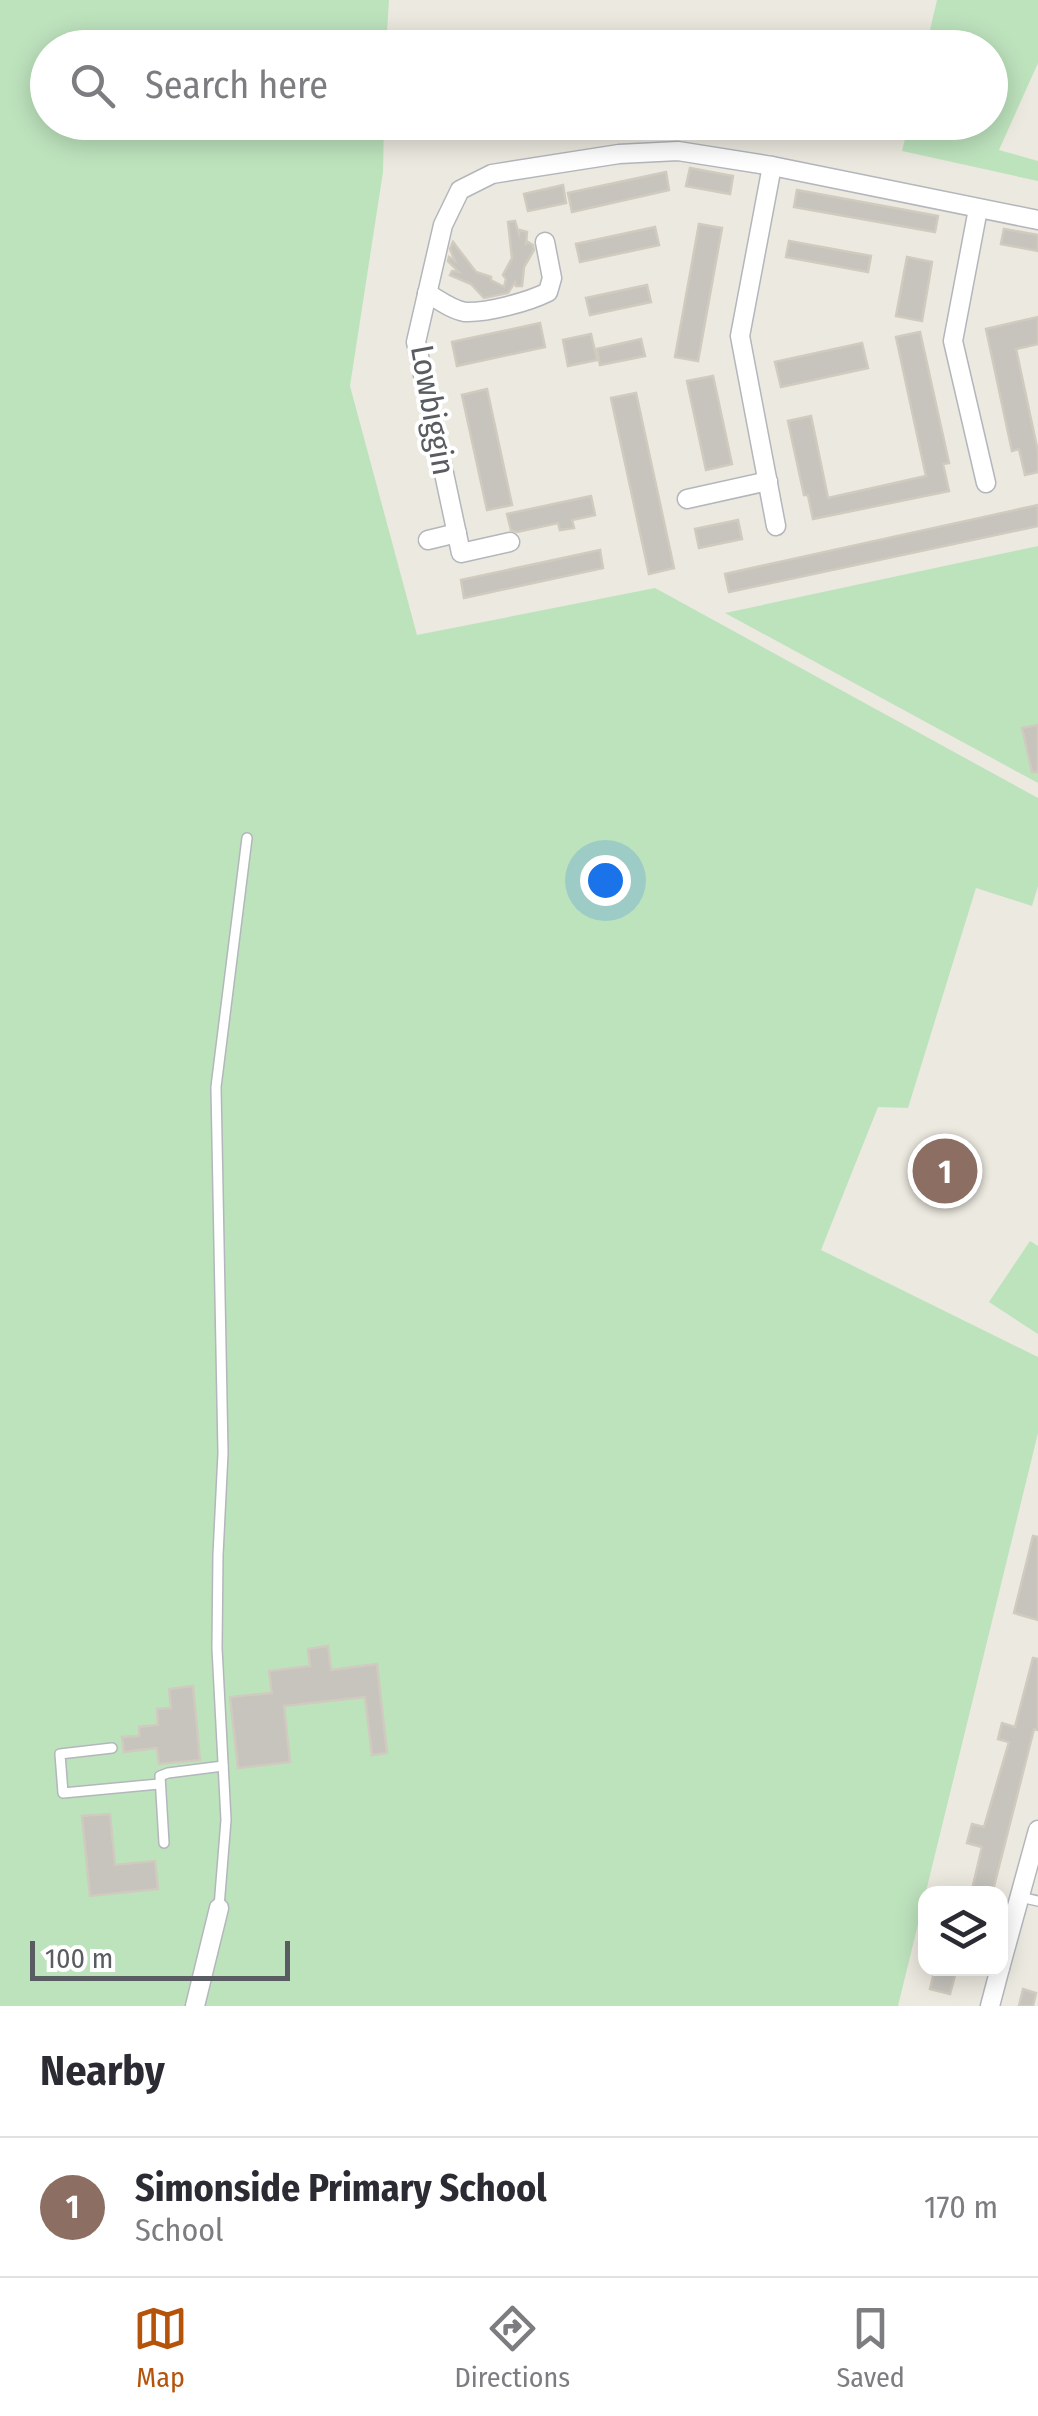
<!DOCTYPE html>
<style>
body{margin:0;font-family:"Fira Sans Condensed",sans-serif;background:#f7f7f7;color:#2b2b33}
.controls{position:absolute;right:30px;bottom:30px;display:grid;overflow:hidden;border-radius:20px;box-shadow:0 5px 25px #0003}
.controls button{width:90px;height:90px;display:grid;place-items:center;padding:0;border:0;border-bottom:2px solid #e1e1e2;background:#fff;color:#2b2b33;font:50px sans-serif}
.scale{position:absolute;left:30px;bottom:25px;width:260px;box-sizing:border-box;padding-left:10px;border:5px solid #595c61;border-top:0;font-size:28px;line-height:35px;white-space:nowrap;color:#595c61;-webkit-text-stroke:8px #fff;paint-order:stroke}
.you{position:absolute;left:605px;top:880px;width:35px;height:35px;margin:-25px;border:8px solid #fff;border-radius:50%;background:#1a73e8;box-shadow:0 0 0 15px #1a73e833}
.badge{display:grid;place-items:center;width:65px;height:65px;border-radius:50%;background:#b45309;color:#fff;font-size:32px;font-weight:700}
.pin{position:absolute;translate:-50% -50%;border:5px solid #fff;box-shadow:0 2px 10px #0006}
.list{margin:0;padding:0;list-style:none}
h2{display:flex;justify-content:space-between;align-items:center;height:130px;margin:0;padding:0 40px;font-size:42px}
h2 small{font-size:32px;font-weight:400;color:#7c7c81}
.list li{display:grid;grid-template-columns:65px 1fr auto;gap:30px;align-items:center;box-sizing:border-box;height:140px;padding:0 40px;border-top:2px solid #e1e1e2}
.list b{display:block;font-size:38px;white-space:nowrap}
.list p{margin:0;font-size:32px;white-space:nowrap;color:#7c7c81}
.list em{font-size:32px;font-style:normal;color:#7c7c81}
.icon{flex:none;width:55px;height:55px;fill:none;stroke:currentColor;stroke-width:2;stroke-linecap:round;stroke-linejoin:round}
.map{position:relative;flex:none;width:1038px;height:2006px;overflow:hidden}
.search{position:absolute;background:#fff;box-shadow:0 5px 25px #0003;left:30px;right:30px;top:30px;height:110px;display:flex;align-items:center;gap:25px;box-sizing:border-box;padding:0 35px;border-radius:55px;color:#7c7c81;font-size:38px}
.sheet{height:270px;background:#fff}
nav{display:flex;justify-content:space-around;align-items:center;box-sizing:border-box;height:140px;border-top:2px solid #e1e1e2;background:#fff;font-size:28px;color:#7c7c81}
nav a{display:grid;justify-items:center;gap:5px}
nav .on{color:#b45309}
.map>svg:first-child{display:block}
.green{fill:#bde3bd}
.building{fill:#c6c4bd;stroke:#d0cabf;stroke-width:2.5}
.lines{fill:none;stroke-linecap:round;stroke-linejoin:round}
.lane-casing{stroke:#b3b6bb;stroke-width:12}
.street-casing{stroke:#b3b6bb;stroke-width:21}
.lane{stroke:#fff;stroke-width:9}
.street{stroke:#fff;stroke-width:18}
.labels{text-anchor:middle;stroke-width:8;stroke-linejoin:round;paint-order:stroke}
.street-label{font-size:32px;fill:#595c61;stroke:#fff}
</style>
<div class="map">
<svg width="1038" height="2006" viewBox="0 0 1038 2006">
<rect width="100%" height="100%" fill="#ece9e0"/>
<g class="green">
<path d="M0,0h389l-3,47 -338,1v74l336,1 -1,49 -33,214 67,249 238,-47 383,210v88l-6,20 -56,-18 -68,220 -30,-1 -57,143 217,107v76l-140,573h-898z"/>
<path d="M937,0h101v63l-39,87 39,11v20l-136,-30 7,-28 81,-1v-74l-64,-1z"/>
<path d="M1038,546v237l-313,-170z"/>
<path d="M1030,1241l8,5v88l-49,-32z"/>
</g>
<g class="building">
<path d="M690,168l43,8 -3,18 -44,-8z"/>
<path d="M666,172l3,18 -97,22 -4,-19z"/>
<path d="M563,185l3,18 -38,8 -4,-17z"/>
<path d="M797,190l141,26 -3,16 -141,-25z"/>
<path d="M515,221l4,13 1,-4 7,2 -1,12 2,-2 5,3 1,5 -10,17 -2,19h-6l-1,-4 -7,11 -24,5 -13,-14 -21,-9 2,-4 7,1 -11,-11 1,-4 6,4 -5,-12 3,-7 23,30 15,5v3l13,7 2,-8 -3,-4 9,-17 -4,-36z"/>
<path d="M699,224l23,4 -24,133 -23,-4z"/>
<path d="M655,227l4,18 -79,17 -4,-18z"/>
<path d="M1004,229l34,6v16l-37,-7z"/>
<path d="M789,241l82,15 -3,16 -82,-15z"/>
<path d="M907,257l25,5 -10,59 -26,-5z"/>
<path d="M647,285l4,17 -61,13 -4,-17z"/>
<path d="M1038,317v27l-22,5 22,103v20l-13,3 -6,-26 -7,2 -26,-122z"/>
<path d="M540,323l5,24 -88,19 -5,-24z"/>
<path d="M920,332l29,131 -6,1 6,27 -136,28 -5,-24h-4l-16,-74 23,-5 17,82 98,-22 -30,-139z"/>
<path d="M591,334l6,26 -29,6 -5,-26z"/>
<path d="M641,339l4,17 -45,9 -3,-16z"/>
<path d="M862,343l6,25 -87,19 -6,-25z"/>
<path d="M713,376l19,88 -26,6 -19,-89z"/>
<path d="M487,389l25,116 -25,5 -25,-115z"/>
<path d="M636,393l38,175 -25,6 -38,-176z"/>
<path d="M591,496l4,19 -23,5 2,8 -14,2 -2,-7 -41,9 -6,-2 -4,-16z"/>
<path d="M1038,505v21l-309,66 -4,-18z"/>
<path d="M738,520l4,19 -43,9 -4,-19z"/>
<path d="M600,550l3,18 -139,30 -3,-18z"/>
<path d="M1038,725v47h-6l-10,-44z"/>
<path d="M1033,1536l5,1v83l-24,-7z"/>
<path d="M328,1646l3,24 46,-6 10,89 -15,2 -7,-58 -81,9 6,56 -52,6 -8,-71 42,-4 -3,-22 41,-5 -2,-17z"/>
<path d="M1033,1658l5,1v71l-4,-1 -42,165h-21l11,-47 -15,-4 5,-19 12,3 25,-85 -11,-3 4,-16 13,4z"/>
<path d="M193,1686l7,74 -41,4 -2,-16 -33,4 -2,-15 17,-1v-9l19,-2 -1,-16 14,-1 -2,-19z"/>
<path d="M110,1814l5,51 40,-4 3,28 -68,7 -8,-80z"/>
<path d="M935,1968h22l-7,26 -20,-5z"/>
<path d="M1023,1989l13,4 -3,13h-14z"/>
</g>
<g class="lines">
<g class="lane-casing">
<g id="lane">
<path d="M112,1748l-52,6 3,39 96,-9"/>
<path d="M164,1843l-4,-67 8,-3 55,-7"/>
<path d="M1020,1897l18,4"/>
<path d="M219,1907l7,-87 -9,-172 1,-93 5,-102 -7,-366 31,-249"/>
</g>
</g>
<g class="street-casing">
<g id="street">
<path d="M772,166l-32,170 36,190"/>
<path d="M978,209l-25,132 33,142"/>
<path d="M427,293c12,7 25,17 38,19 22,1 63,-10 83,-20l4,-14 -7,-36"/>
<path d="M687,499l81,-18"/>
<path d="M428,540l29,-7"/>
<path d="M510,542l-49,11 -45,-211 27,-117 17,-35 32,-16 127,-20 59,-3 94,15 266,54"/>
<path d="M1000,1968l38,-138"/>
<path d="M195,2006l24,-98"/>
<path d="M990,2006l10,-38"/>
</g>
</g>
<use href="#lane" class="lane"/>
<use href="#street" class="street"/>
</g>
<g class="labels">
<g class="street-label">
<text transform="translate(433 410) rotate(80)" y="11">Lowbiggin</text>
</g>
</g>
</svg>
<div class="controls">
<button><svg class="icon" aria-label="layers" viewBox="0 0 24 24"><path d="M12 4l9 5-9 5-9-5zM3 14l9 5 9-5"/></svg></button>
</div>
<div class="scale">100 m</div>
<div class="you"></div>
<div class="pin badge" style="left:945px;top:1171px;background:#8d6e63">1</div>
<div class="search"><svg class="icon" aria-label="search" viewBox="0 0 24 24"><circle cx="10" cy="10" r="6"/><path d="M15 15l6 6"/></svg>Search here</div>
</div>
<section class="sheet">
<h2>Nearby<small></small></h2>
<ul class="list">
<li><span class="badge" style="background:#8d6e63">1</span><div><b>Simonside Primary School</b><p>School</p></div><em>170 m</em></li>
</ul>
</section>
<nav>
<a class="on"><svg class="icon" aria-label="map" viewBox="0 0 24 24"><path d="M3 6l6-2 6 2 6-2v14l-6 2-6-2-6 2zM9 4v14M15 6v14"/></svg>Map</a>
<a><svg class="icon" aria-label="directions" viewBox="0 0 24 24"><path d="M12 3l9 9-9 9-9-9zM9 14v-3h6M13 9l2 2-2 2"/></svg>Directions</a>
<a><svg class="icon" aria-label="saved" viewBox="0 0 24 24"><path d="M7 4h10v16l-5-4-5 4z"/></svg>Saved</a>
</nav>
